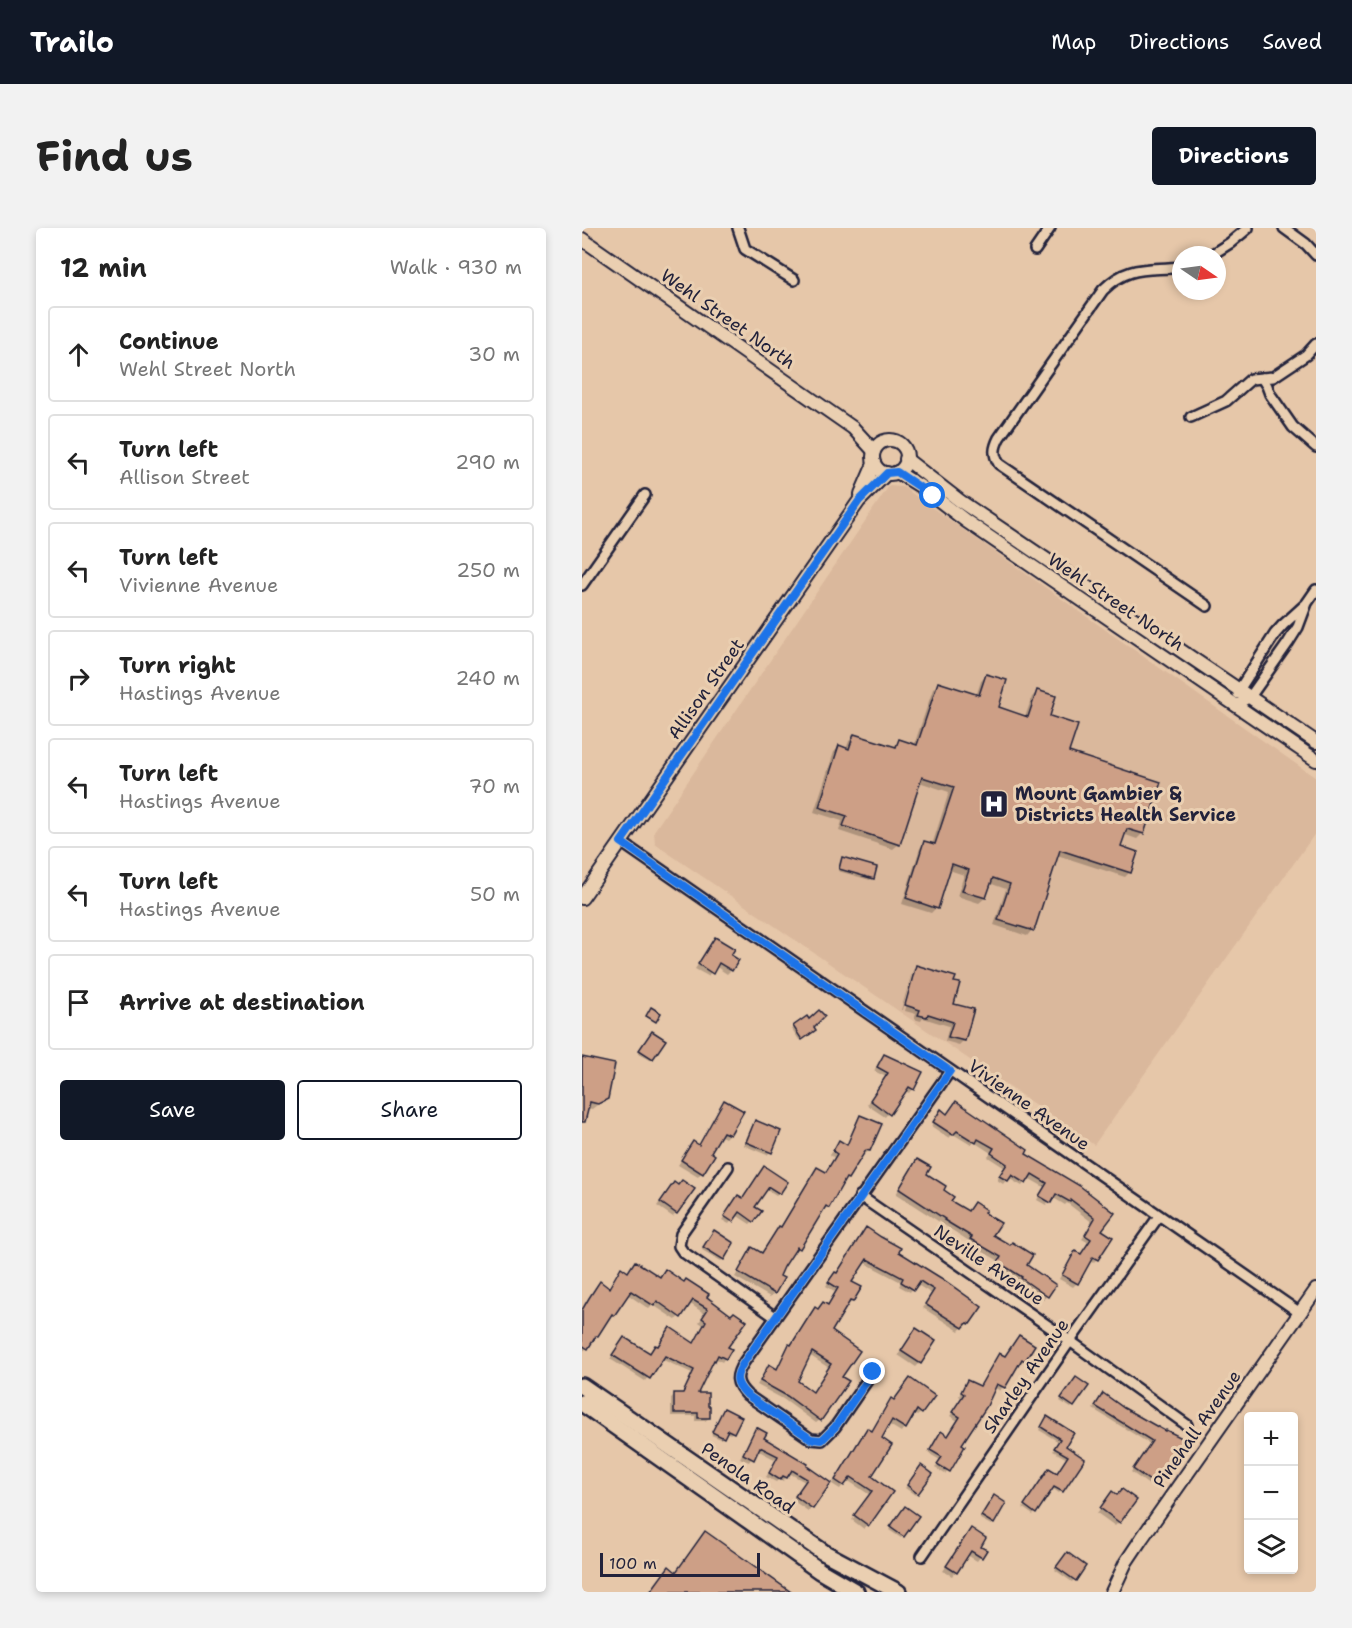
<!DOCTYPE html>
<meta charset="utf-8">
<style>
body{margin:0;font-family:"Shantell Sans",sans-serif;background:#f2f2f2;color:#222}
.controls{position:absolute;right:18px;bottom:18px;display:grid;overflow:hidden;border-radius:6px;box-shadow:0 3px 9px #0003}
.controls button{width:54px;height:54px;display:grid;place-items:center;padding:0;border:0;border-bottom:2px solid #e0e0e0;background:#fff;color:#222;font:30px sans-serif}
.compass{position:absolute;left:590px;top:18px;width:54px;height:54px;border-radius:50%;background:#fff;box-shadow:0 3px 9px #0003;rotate:103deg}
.scale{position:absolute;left:18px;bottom:15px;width:160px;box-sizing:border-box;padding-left:6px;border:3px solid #22223b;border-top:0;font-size:16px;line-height:21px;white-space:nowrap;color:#22223b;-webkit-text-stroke:4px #eacfb1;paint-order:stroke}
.stop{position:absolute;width:18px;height:18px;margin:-14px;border:4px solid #1a73e8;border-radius:50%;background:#fff}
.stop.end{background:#1a73e8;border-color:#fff;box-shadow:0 2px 6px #0008}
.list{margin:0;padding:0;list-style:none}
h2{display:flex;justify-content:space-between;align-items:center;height:78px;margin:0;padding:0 24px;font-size:26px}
h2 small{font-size:20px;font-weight:400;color:#767676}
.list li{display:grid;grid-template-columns:39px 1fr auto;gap:18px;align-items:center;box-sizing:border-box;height:96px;margin:0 12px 12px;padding:0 12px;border:2px solid #e0e0e0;border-radius:6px}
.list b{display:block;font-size:22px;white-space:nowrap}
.list p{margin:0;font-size:20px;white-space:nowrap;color:#767676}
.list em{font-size:20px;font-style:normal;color:#767676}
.actions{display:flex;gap:12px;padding:18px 24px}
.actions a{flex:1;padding:14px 0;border:2px solid #111827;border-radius:6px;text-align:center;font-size:21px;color:#111827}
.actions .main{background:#111827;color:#fff}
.icon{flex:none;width:33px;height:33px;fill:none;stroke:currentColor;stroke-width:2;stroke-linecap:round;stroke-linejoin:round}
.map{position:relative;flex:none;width:734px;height:1364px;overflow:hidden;border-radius:6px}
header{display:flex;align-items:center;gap:36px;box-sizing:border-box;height:84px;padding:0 30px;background:#111827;color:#fff}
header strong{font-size:28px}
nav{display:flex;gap:33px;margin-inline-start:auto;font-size:21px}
.intro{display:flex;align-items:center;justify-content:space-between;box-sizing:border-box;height:144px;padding:0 36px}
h1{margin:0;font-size:42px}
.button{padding:15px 27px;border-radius:6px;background:#111827;color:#fff;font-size:21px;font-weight:700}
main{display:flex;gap:36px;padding:0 36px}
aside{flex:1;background:#fff;border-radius:6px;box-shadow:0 3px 9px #0003}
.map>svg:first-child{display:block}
.built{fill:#dab89c}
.shadow{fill:#0003;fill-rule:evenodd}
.building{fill:#cd9f86;stroke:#22223b;stroke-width:1.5;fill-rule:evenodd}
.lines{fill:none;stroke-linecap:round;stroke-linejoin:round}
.minor-casing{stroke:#22223b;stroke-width:14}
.tertiary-casing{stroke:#22223b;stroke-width:16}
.trunk-casing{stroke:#22223b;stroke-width:20}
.minor{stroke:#eacfb1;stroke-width:9}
.tertiary{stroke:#eacfb1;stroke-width:12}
.trunk{stroke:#eacfb1;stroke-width:15}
.route{stroke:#1a73e8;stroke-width:8}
.labels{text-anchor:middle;stroke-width:6;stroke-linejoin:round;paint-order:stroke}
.street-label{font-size:18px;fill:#22223b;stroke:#eacfb1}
.poi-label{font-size:18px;font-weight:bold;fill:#22223b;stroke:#eacfb1;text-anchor:start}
</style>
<header>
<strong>Trailo</strong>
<nav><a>Map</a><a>Directions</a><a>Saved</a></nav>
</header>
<div class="intro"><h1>Find us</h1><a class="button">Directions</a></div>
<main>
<aside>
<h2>12 min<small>Walk · 930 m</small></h2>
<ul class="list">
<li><svg class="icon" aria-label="ahead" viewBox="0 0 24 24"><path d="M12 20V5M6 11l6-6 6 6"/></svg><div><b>Continue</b><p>Wehl Street North</p></div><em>30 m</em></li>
<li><svg class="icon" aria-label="left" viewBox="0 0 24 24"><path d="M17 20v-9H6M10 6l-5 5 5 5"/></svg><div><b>Turn left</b><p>Allison Street</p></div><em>290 m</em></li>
<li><svg class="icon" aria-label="left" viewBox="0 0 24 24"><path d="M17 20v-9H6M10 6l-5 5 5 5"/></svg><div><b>Turn left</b><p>Vivienne Avenue</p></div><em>250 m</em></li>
<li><svg class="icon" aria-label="right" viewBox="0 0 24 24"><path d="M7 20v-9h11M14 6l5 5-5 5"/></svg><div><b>Turn right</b><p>Hastings Avenue</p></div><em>240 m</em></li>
<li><svg class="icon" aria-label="left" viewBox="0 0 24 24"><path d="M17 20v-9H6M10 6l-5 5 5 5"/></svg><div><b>Turn left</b><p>Hastings Avenue</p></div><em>70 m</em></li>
<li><svg class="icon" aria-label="left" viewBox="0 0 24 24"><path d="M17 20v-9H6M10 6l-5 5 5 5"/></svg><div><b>Turn left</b><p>Hastings Avenue</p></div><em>50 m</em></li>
<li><svg class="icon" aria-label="arrive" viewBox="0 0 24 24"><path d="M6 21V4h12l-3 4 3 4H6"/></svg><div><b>Arrive at destination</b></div></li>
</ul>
<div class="actions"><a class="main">Save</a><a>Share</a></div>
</aside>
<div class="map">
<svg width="734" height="1364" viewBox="0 0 734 1364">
<rect width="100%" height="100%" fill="#e6c7a9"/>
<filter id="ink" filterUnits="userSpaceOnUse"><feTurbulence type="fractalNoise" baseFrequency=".0167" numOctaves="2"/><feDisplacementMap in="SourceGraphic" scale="12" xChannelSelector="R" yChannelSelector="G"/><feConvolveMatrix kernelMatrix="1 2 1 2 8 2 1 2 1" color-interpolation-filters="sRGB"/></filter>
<g filter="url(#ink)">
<path class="built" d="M307,258l14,1 413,291v54l-222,313 -439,-301 -1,-13z"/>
<g class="shadow">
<path d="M405,447l10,33 28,9 7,-20 5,-5 30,61 92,30 -17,51 -5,5 -14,-5 -4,13 11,25 -5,5 -68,-22 -25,75 -5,6 -33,-11 12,-36 -17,-6 -4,15 -6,5 -22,-7 7,-21 -15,-5 -13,38 -5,5 -29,-9 18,-56 5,-5 7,2 17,-53 -30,-10 -20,62 -6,5 -54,-18 3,-10 -28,-9 20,-60 5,-5 7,2 3,-8 6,-6 38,13 6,-8 15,5 19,-56 5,-5 38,12 5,-15z"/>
<path d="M260,631l30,19 -2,2 -32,-9 2,-10z"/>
<path d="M133,711l14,16 2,15 -4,4 -12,-8 -7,10 -13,-7z"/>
<path d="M335,739l35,38 12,35 -5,5 -14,-4 4,-15 -26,-8 -2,3 -7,-2 2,-5 -11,-3 11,-41h-3z"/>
<path d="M331,742l-11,40h-1l11,-38z"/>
<path d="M225,790l5,8v6l-13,8 -7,-11z"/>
<path d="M68,807l2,23 -2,2 -12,-7z"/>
<path d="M302,828l28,33 -3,4 -4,-2 -20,26 -18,-12 19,-28 -12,-6 6,-12z"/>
<path d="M0,830l24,40 -14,11 -5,-1 -5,12z"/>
<path d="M142,874l5,32 -4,4 -6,-3 -10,18 -8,20 -3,4 -20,-12 15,-22 5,3 23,-40z"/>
<path d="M356,887l86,39 89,59 -13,17 11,7 -14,22 -4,4 -4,-3 -12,23 -4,4 -14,-8 13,-23 3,-3 6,3 8,-13 -7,-4 11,-16 -26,-20 -2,2 -13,-8 -6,8 -9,-5 7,-13 -16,-9 -6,8 -14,-8 -5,6 -6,-4 8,-12 -17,-11 3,-4 -17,-11 -3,3 -18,-11 -4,4 -18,-12z"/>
<path d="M279,888l8,35 -4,3 -3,-1 -35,54 -3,3h-2l-23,38 -4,3 -2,-1 -15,26 -4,17 -4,4 -35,-20 14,-24 4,-4 9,5 14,-23 4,-3 34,-55 11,1 10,-16 -5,-3 6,-9 3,-4 7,4 11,-26z"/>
<path d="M174,894l14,30 -3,3 -24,-10 9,-19z"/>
<path d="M332,936l28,27 7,10 18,11 7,-8 8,10 9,22 56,60 -4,3 -24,-17v-1l-24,-15 4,-5 -31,-18 1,-2 -73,-47z"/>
<path d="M180,943l17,22 -3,3 -11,-7 -12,18v14l-3,3 -14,-9 -7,9 -7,-4 13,-20h7z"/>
<path d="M88,959l6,26 -3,4 -16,-11z"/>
<path d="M281,1004l34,21 72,70 -4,4 -1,-2 -5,6 -36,-23 9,-14 -16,-10 -6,8 -11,-6 2,-4 -38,-20 -13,20 2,19 -4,4 -1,-1 -17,27 10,46 -20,43 -4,3 -33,-24 -26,-14 12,-19 7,4 10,-21 4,-3 21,-34 4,-3 3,2 9,-5 9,-14 -10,-6 5,-9 4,-4 1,1zM227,1127l20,13 -17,26 -16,-13z"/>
<path d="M130,1006l11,25 -2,2 -19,-11z"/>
<path d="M53,1035l25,15 45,20 20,50v10l-3,4 -7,-4 -19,36 13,24 -4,3h-10v-5h-24v-18l3,-3h8l10,-22 -31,-14 -16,22 -35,-22 14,-20 25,16 6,-9 2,1 10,-15 26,12 10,-19 -4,-3 6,-8 -16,-11 -13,17 -23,-15 -4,4 -22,-15 -40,54 -4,3h-1v-42l3,-6 12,-16 11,2 10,-16h9z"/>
<path d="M334,1102l4,33 -4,4 -18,-12z"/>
<path d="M434,1112l8,20 -3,3 -3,-1 -18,29 -6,-4 -35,57 4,3 -18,27 -10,-6 5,-8 -12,-7 10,-16h10l10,-16 -8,-5 12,-18 -3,-2 5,-11 3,-3 12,5 17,-29 3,-4 6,3z"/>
<path d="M492,1153l13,6 -16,21 -11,-7z"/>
<path d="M324,1156l15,29 -4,3 -3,-2 -13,18 -13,-8 -8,14 -10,39 21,15 -27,37 -12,-9 18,-25 -23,-15 -7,9 -8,-5 31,-50 4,-4 4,3 17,-29 3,-4 3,1z"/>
<path d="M521,1167l20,14 42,24 21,9 -11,22 -4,3 -7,-3 -15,21 -18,-13 19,-28 -57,-35z"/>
<path d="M140,1184l11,20 -3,2 -5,-2 -4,7 -10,-4z"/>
<path d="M463,1192l27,14 -8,13 19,12 -22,32 -2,2 -7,-5 -19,27 -10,-7 24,-36 9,3 11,-16 -14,-8 6,-9 -20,-12z"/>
<path d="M174,1201l6,10 44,26 5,43 -3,3 -16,-11 13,-18 -16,-9 -6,8 -4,-2 -3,3 -10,-5 10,-17 -19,-10 -8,12 -9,-4 13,-25z"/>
<path d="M337,1241l-2,24 -2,2 -10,-7z"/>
<path d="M527,1269h8l2,25 -4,4 -18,-13z"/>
<path d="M410,1271l1,24 -2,2 -11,-6z"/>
<path d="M321,1282v26l-2,2 -12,-8z"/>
<path d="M389,1302l8,17 6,4 -8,10 -10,-6 -15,21 -9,-5z"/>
<path d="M483,1328l19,11 -12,15 -17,-12z"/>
</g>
<g class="building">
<path d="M404,446l21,6 -8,27 29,10 9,-27 19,6 -6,20 28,9 -9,27 92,30 -17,52 -17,-5 -6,17 17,6 -7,21 -71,-23 -26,81 -36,-11 12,-36 -17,-6 -7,20 -24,-7 7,-21 -17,-6 -14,45 -32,-11 18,-57 11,3 19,-57 -32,-10 -22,68 -57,-19 4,-10 -28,-9 20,-62 10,4 5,-15 42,13 3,-8 18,6 21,-63 41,13z"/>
<path d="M260,629l35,10 -3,12 -35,-10z"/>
<path d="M133,709l20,12 -4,6 8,5 -7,11 -13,-8 -6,11 -15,-10z"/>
<path d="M334,737l40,12 -2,5 6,1 -6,21 20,5 -9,32 -17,-4 5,-15 -25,-8 -1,3 -9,-2 2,-5 -15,-5z"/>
<path d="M69,779l10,6 -5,9 -10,-6z"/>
<path d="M237,782l6,6 -11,11 2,3 -14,10 -9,-14 14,-10 2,3z"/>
<path d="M70,803l14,9 -13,19 -14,-9z"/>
<path d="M302,826l39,18 -9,18 -5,-3 -19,28 -20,-15 18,-27 -11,-6z"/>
<path d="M0,829l33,7 -7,35 -10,5 -8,-2 -5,20h-3z"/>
<path d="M142,872l20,11 -14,24 -7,-3 -12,20 4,3 -12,19 -22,-14 12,-19 6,4z"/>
<path d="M374,873l72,49 -2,4 54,32 35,27 -13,17 11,7 -15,23 -5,-3 -15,27 -16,-9 13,-24 6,3 10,-15 -6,-4 10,-17 -24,-18 -1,2 -14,-8 -5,9 -12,-7 8,-13 -15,-9 -6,10 -14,-9 -4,6 -9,-5 8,-12 -16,-11 3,-5 -16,-9 -2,4 -19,-12 -4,4 -20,-13 8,-13 6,5z"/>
<path d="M278,887l22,9 -12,27 -4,-1 -18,29 -2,-1 -17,30 -3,-2 -26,43 -3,-2 -13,20 -4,9 4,2 -9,16 -37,-22 14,-25 10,6 17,-27 2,1 36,-60 9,5 11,-18 -4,-3 6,-11 8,5z"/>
<path d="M173,892l26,11 -9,22 -26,-11z"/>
<path d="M335,931l14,8 -4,7 19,12 -2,4 10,7 -3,4 17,10 6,-9 12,8 -2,3 17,10 -8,12 17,10 2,-3 21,13 -6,10 29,20 -8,12 -27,-19 1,-1 -24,-15 3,-5 -31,-18 2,-2 -28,-17 1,-1 -46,-30z"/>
<path d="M182,938l24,16 -8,12 -11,-7 -14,20 7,4 -8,11 -14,-10 -7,10 -9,-6 14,-21 5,3z"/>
<path d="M100,952l13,9 -18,25 -17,-12 14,-20 4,3z"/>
<path d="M284,999l15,10 20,11 -2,4 42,26 41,29 -12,17 -3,-1 -4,5 -38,-24 9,-14 -14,-9 -6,9 -13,-8 2,-4 -36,-19 -15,23 10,5 -9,15 -3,-1 -18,30 28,20 -18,26 7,4 -28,40 -34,-25 -27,-15 9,-17 8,5 12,-25 2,1 24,-38 3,2 5,-7 5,3 10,-17 -10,-6 7,-10 2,1zM230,1124l19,12 -18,28 -15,-11z"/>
<path d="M132,1002l20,13 -10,17 -21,-13z"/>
<path d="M53,1033l25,16 5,-8 19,13 2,-3 23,15 -2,3 24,18 3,-3 13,9 -19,26 4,2 -6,10 -8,-4 -3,6 -1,-1 -16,33h10v13h2v12h-12v-5h-24v-20h9l11,-23 -29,-14 -15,23 -38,-24 12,-18 26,16 5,-8 3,1 12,-19 24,16 12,-22 -4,-3 6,-9 -15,-9 -12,18 -24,-17 -3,5 -23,-15 -17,25 -2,-2 -14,22h-2l-8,13 -6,-4v-35l7,-12 11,-17 9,7 12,-21 7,5z"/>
<path d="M334,1100l20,13 -15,23 -20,-13z"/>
<path d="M437,1107l16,10 -10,16 -3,-2 -17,29 -8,-4 -10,22 -25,38 3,2 -15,26 -13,-8 5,-7 -12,-7 11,-19 7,5 12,-19 -8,-5 12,-18 -3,-2 6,-12 13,6 19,-33 6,3z"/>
<path d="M494,1149l13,9 -15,21 -13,-9z"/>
<path d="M328,1150l25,18 -13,18 -5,-4 -11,19 -14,-9 -10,18 10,7 -20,31 21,16 -24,34 -15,-11 18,-24 -21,-14 -7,9 -9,-6 32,-52 5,3 19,-33 3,2z"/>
<path d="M521,1165l21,15 41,23 1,-1 22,11 -12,24 -8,-4 -15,22 -20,-14 19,-28 -57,-35z"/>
<path d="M142,1180l18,9 -8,16 -6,-3 -4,8 -12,-6z"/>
<path d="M465,1188l27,17 -8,13 19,13 -22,33 -9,-5 -18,27 -12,-9 25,-37 8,5 11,-17 -14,-8 6,-9 -19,-12z"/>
<path d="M174,1199l11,6 -3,5 44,26 -1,2 24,17 -18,26 -18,-13 12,-17 -15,-9 -5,8 -4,-2 -3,4 -11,-7 9,-17 -18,-9 -6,13 -11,-6z"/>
<path d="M339,1237l12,9 -15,20 -11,-9z"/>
<path d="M540,1261l15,11 -17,23 -20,-15 12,-17 5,4z"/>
<path d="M412,1267l12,8 -12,21 -13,-8z"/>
<path d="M323,1278l14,10 -15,21 -14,-10z"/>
<path d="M389,1300l15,10 -5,9 6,3 -5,8 -11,-7 -14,22 -11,-7z"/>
<path d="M123,1303l86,61h-141l19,-26 7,6z"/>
<path d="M485,1324l19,14 -10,15 -20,-14z"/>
</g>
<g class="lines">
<g class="minor-casing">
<g id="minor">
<path d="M156,0l7,21 49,31"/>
<path d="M702,0l22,16 10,11"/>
<path d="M453,22l15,-22"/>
<path d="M629,27l19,-12 18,-15"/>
<path d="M599,39c-33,4 -52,-3 -78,23l-104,148c-5,10 -6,16 0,26l208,142"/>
<path d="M680,150l5,8 3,8 23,33 23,20"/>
<path d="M609,189l35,-16 25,-22 22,-2 33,-22 10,-11"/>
<path d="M0,357l63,-90"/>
<path d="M656,466l1,-4 36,-56 8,-9 22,-20"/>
<path d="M654,477l14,-8 38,-54 10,-16 9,-24 9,-13"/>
<path d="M39,614l679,471"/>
<path d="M146,939l-47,67 -2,12 4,6 92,65"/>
<path d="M278,968l210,145 117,84"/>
<path d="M291,1144l-38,55 -13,13 -11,-1 -64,-44c-12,-12 -12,-19 -3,-33l206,-291"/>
<path d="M340,1328l148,-215 89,-125"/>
</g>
</g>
<g class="tertiary-casing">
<g id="tertiary">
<path d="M0,11l271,189 21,23"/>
<circle cx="308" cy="229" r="17"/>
<path d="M324,231l54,42 356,241"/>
<path d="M315,244l26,16 43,33 350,239"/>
<path d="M279,266l13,-30"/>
<path d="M0,670l277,-397 28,-28"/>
<path d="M530,1364l14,-30 16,-24 174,-248"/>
</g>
</g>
<g class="trunk-casing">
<g id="trunk">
<path d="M0,1158l241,166 75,40"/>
<path d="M0,1175l238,168 36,21"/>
</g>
</g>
<use href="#minor" class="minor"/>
<use href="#tertiary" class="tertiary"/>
<use href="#trunk" class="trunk"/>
</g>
</g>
<g class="lines" filter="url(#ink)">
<path class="route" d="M291,1144l-38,55 -13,13 -11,-1 -64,-44c-12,-12 -13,-18 -3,-33l206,-291 -329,-229 238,-341 28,-28 10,-1 36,24"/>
</g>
<defs>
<g id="hospital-square" transform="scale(1.5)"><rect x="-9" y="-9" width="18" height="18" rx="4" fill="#22223b" stroke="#eacfb1"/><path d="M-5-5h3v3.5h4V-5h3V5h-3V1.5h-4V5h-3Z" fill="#fff"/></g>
</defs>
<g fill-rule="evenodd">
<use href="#hospital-square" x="412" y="576"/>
</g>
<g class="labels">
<g class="street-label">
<text transform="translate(146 91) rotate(35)" y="6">Wehl Street North</text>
<text transform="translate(534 374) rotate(34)" y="6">Wehl Street North</text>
<text transform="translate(124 461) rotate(-55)" y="6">Allison Street</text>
<text transform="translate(447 877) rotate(35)" y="6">Vivienne Avenue</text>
<text transform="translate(407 1037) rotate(34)" y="6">Neville Avenue</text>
<text transform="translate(444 1148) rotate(-55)" y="6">Sharley Avenue</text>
<text transform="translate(615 1201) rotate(-55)" y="6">Pinehall Avenue</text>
<text transform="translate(166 1250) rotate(35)" y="6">Penola Road</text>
</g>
<g class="poi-label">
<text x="433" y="572">Mount Gambier &amp;<tspan x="433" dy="21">Districts Health Service</tspan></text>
</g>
</g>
</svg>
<div class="controls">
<button>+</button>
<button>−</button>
<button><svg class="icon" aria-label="layers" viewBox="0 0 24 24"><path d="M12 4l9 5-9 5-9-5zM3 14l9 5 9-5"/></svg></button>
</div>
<svg class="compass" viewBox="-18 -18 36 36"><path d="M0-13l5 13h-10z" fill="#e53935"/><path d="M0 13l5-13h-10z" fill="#767676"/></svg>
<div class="scale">100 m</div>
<div class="stop" style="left:351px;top:268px"></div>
<div class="stop end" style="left:291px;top:1144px"></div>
</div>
</main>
